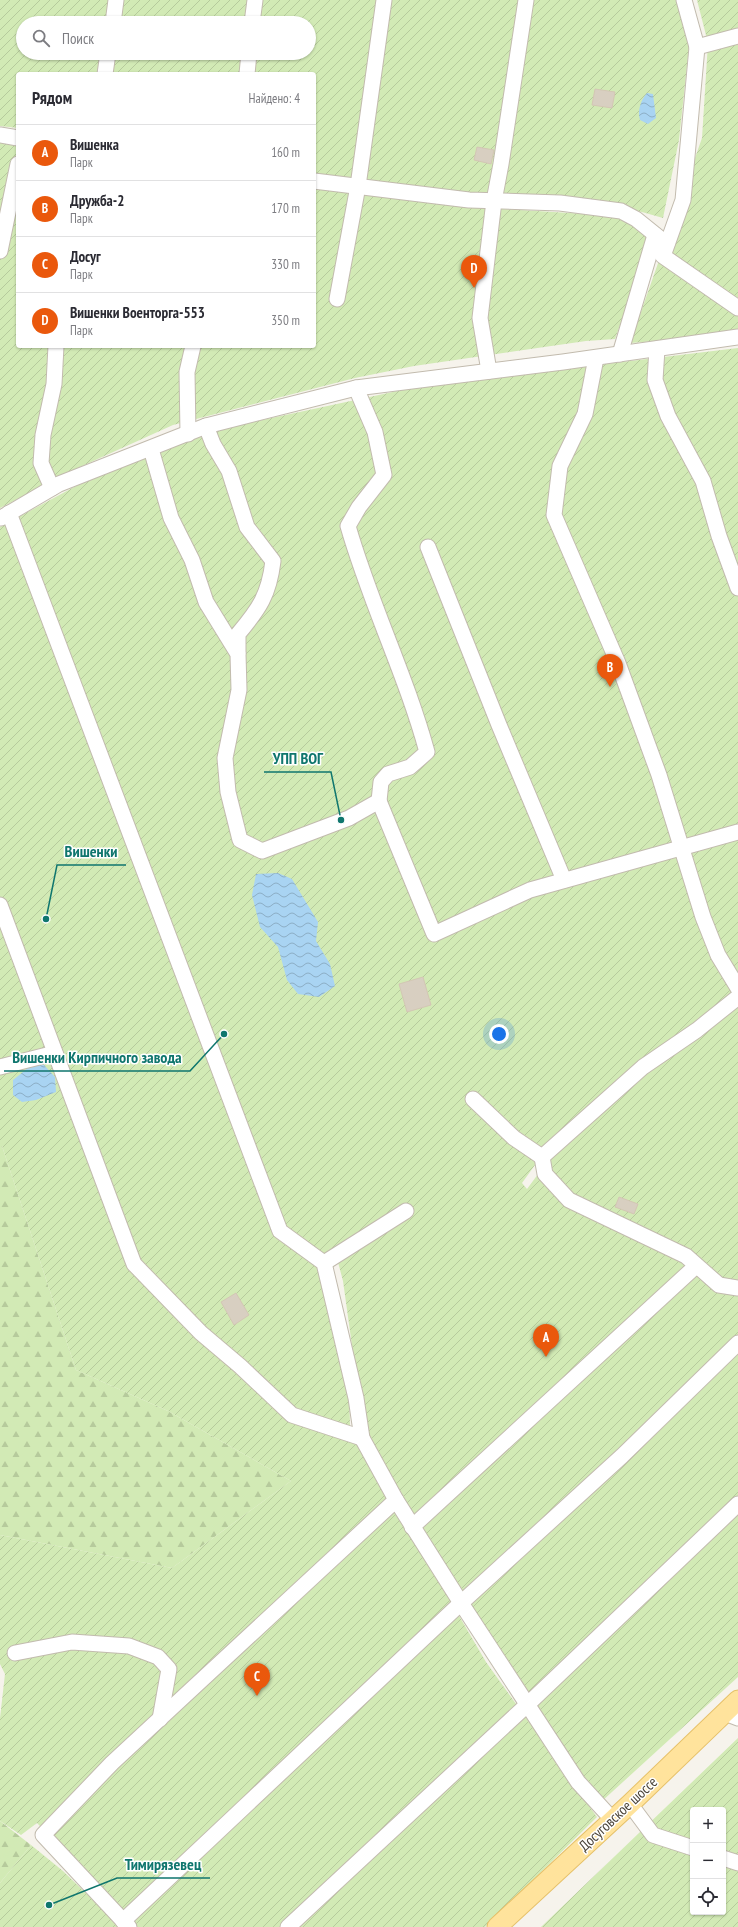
<!DOCTYPE html>
<html lang="ru">
<meta charset="utf-8">
<style>
body{margin:0;font-family:"PT Sans Narrow",sans-serif;background:#f2f2f3;color:#2b2b33}
.controls{position:absolute;right:12px;bottom:12px;display:grid;overflow:hidden;border-radius:4px;box-shadow:0 1px 3px #0004}
.controls button{width:36px;height:36px;display:grid;place-items:center;padding:0;border:0;border-bottom:1px solid #e1e1e2;background:#fff;color:#2b2b33;font:20px sans-serif}
.you{position:absolute;left:499px;top:1034px;width:14px;height:14px;margin:-10px;border:3px solid #fff;border-radius:50%;background:#1a73e8;box-shadow:0 0 0 6px #1a73e833}
.badge{display:grid;place-items:center;width:26px;height:26px;border-radius:50%;background:#ea580c;color:#fff;font-size:13px;font-weight:700}
.pin{position:absolute;translate:-50% -33px;filter:drop-shadow(0 1px 2px #0008)}
.pin::after{content:'';position:absolute;top:21px;width:14px;height:12px;background:inherit;clip-path:polygon(0 0,100% 0,50% 100%)}
.list{margin:0;padding:0;list-style:none}
h2{display:flex;justify-content:space-between;align-items:center;height:52px;margin:0;padding:0 16px;font-size:17px}
h2 small{font-size:13px;font-weight:400;color:#7c7c81}
.list li{display:grid;grid-template-columns:26px 1fr auto;gap:12px;align-items:center;box-sizing:border-box;height:56px;padding:0 16px;border-top:1px solid #e1e1e2}
.list b{display:block;font-size:15px;white-space:nowrap}
.list p{margin:0;font-size:13px;white-space:nowrap;color:#7c7c81}
.list em{font-size:13px;font-style:normal;color:#7c7c81}
.icon{flex:none;width:22px;height:22px;fill:none;stroke:currentColor;stroke-width:2;stroke-linecap:round;stroke-linejoin:round}
.map{position:relative;flex:none;width:738px;height:1927px;overflow:hidden}
.search{position:absolute;background:#fff;box-shadow:0 1px 3px #0004;left:16px;top:16px;width:300px;height:44px;display:flex;align-items:center;gap:10px;box-sizing:border-box;padding:0 14px;border-radius:22px;color:#7c7c81;font-size:15px}
.panel{position:absolute;background:#fff;box-shadow:0 1px 3px #0004;left:16px;top:72px;width:300px;height:276px;border-radius:4px}
.map>svg:first-child{display:block}
.forest{fill:url(#forest-firs)}
.garden{fill:url(#garden-furrows);fill-rule:evenodd}
.water{fill:url(#water-waves)}
.building{fill:#d8cfc1;stroke:#d3c7b4}
.lines{fill:none;stroke-linecap:round;stroke-linejoin:round}
.minor-casing{stroke:#c2bbae;stroke-width:17}
.major-casing{stroke:#e6c16a;stroke-width:21}
.minor{stroke:#fff;stroke-width:15}
.major{stroke:#ffe39c;stroke-width:19}
.labels{text-anchor:middle;stroke-width:3;stroke-linejoin:round;paint-order:stroke}
.street-label{font-size:15px;fill:#4b4439;stroke:#fff}
.leader{fill:none;stroke:#0f766e;stroke-width:1.5}
.callout-dot{fill:#0f766e;stroke:#fff;stroke-width:1.5}
.callout-label{font-size:16px;text-anchor:middle;font-weight:bold;fill:#0f766e;stroke:#fff;stroke-width:3;stroke-linejoin:round;paint-order:stroke}
</style>
<div class="map">
<svg width="738" height="1927" viewBox="0 0 738 1927">
<defs>
<pattern id="forest-firs" width="22" height="20" patternUnits="userSpaceOnUse"><rect width="22" height="20" fill="#d2eab5"/><path d="M5 1l3.5 6h-7zM16 11l3.5 6h-7z" fill="#b6ca9c"/></pattern>
<pattern id="garden-furrows" width="10" height="10" patternUnits="userSpaceOnUse"><rect width="10" height="10" fill="#d2eab5"/><path d="M-1 1l2-2M0 10L10 0M9 11l2-2" fill="none" stroke="#b6ca9c"/></pattern>
<pattern id="water-waves" width="16" height="10" patternUnits="userSpaceOnUse"><rect width="16" height="10" fill="#a9d4f2"/><path d="M0 5q4-4 8 0t8 0" fill="none" stroke="#8caec5"/></pattern>
</defs>
<rect width="100%" height="100%" fill="#f6f3ec"/>
<g class="forest">
<path d="M0,1146h2l74,224 92,41 123,70 -119,87 -172,-33z"/>
<path d="M0,1821l31,24 -31,38z"/>
</g>
<g class="garden">
<path d="M0,0h678l11,47 -10,93 -16,78c-57,-18 -116,-19 -174,-24 -59,-4 -117,-9 -175,-19v-101h-296v54l-18,-2zM23,23h286v30h-286z"/>
<path d="M697,0h41v335l-108,8 72,-205 6,-95z"/>
<path d="M0,140l18,2v204h296v-160l173,22 132,8 33,20 -37,103 -29,2 -172,25 -59,12 -182,47 -93,42 -80,41z"/>
<path d="M738,348v641l-190,158 -26,36 5,6 23,-31 89,-78 99,-73v670l-137,125 -149,-225 -88,-145 -21,-151 -8,-30 -17,12c15,51 33,112 32,166l136,233 111,155 -112,110h-349l-99,-104 -16,12 -21,-14v-103l5,-44 -5,-10v-129l172,33 119,-87 -123,-70 -92,-41 -74,-224h-2v-619l89,-48 127,-49 200,-43z"/>
<path d="M738,1738v189h-197zM693,1810h30v102h-30z"/>
<path d="M31,1845l32,26 58,56h-121v-44z"/>
</g>
<g class="water">
<path d="M647,93l6,1 3,24 -8,6 -8,-4c-3,-10 1,-20 7,-27z"/>
<path d="M278,873l14,6 26,43 -2,19 14,23 5,22 -16,11 -21,-3 -11,-14 -9,-33 -18,-20 -8,-32 4,-21z"/>
<path d="M34,1063l10,2 11,12 1,15 -20,8 -14,2 -9,-7v-15z"/>
</g>
<g class="building">
<path d="M595,89l20,3 -3,16 -20,-3z"/>
<path d="M477,147l17,3 -3,14 -17,-4z"/>
<path d="M423,977l8,28 -24,7 -8,-28z"/>
<path d="M619,1197l19,7 -4,10 -19,-7z"/>
<path d="M236,1293l13,22 -15,10 -13,-23z"/>
</g>
<g class="lines">
<g class="minor-casing">
<g id="minor">
<path d="M684,0l13,47"/>
<path d="M113,23l3,-23"/>
<path d="M252,23l3,-23"/>
<path d="M738,36l-41,11 -14,153 -20,56 75,52"/>
<path d="M105,74l3,-21"/>
<path d="M247,74l2,-21"/>
<path d="M0,135l18,3"/>
<path d="M314,181l155,19 91,3 61,8 15,8 31,25"/>
<path d="M0,251l18,-87"/>
<path d="M337,299l21,-113 26,-186"/>
<path d="M657,349l-2,31 13,36 35,65 16,55 19,52"/>
<path d="M620,354l35,-119"/>
<path d="M596,358l-11,56 -25,52 -6,49 64,148 41,112 44,142 15,38 20,33"/>
<path d="M489,371l-9,-53 14,-117 7,-37 25,-164"/>
<path d="M356,388l19,44 9,43 -25,32 -11,19c22,77 58,149 79,226l-17,15 -22,7 -7,8 -2,19"/>
<path d="M206,426l7,18 16,27 18,56 26,34c-4,34 -14,48 -35,73v19"/>
<path d="M188,434l-1,-62 6,-26"/>
<path d="M151,449l20,69 21,42 14,42 32,52 1,36 -14,68 3,34 12,48 22,11 87,-33 30,-17 55,133 96,-44 208,-58"/>
<path d="M52,488l-11,-25 2,-28 11,-51 2,-38"/>
<path d="M9,513l271,718 44,32 32,135 6,40 34,62"/>
<path d="M1,518l58,-34 147,-58 150,-38 207,-26 175,-25"/>
<path d="M428,547l71,178 65,155"/>
<path d="M0,905l134,359 67,69 39,33 52,49 70,23"/>
<path d="M738,997l-41,33 -54,37 -101,90 3,17 24,26 117,56 33,29 19,3"/>
<path d="M0,1067l55,-14"/>
<path d="M473,1099l41,39 28,19"/>
<path d="M324,1263l82,-52"/>
<path d="M412,1527l284,-261"/>
<path d="M15,1653l57,-11 57,4 29,11 11,12 -9,50"/>
<path d="M725,1713l13,5"/>
<path d="M630,1804l23,31 40,13"/>
<path d="M723,1858l15,5"/>
<path d="M123,1921l338,-318 161,-147 116,-113"/>
<path d="M129,1927l-86,-92 69,-72 284,-263 65,103 117,179 34,37"/>
<path d="M288,1927l240,-223 210,-200"/>
</g>
</g>
<g class="major-casing">
<path id="major" d="M497,1927l133,-123 108,-104"/>
</g>
<use href="#minor" class="minor"/>
<use href="#major" class="major"/>
</g>
<g class="labels">
<g class="street-label">
<text transform="translate(618 1814) rotate(-43)" y="5">Досуговское шоссе</text>
</g>
</g>
<path class="leader" d="M341 820L331 772H264M46 919L57 865H126M224 1034L190 1071H4M49 1905L117 1878H210"/>
<g class="callout-dot">
<circle cx="341" cy="820" r="4"/>
<circle cx="46" cy="919" r="4"/>
<circle cx="224" cy="1034" r="4"/>
<circle cx="49" cy="1905" r="4"/>
</g>
<g class="callout-label">
<text x="298" y="764">УПП ВОГ</text>
<text x="91" y="857">Вишенки</text>
<text x="97" y="1063">Вишенки Кирпичного завода</text>
<text x="163" y="1870">Тимирязевец</text>
</g>
</svg>
<div class="controls">
<button>+</button>
<button>−</button>
<button><svg class="icon" aria-label="locate" viewBox="0 0 24 24"><circle cx="12" cy="12" r="6"/><path d="M12 2v4M12 18v4M2 12h4M18 12h4"/></svg></button>
</div>
<div class="you"></div>
<div class="pin badge" style="left:546px;top:1357px">A</div>
<div class="pin badge" style="left:610px;top:687px">B</div>
<div class="pin badge" style="left:257px;top:1696px">C</div>
<div class="pin badge" style="left:474px;top:288px">D</div>
<div class="search"><svg class="icon" aria-label="search" viewBox="0 0 24 24"><circle cx="10" cy="10" r="6"/><path d="M15 15l6 6"/></svg>Поиск</div>
<section class="panel">
<h2>Рядом<small>Найдено: 4</small></h2>
<ul class="list">
<li><span class="badge">A</span><div><b>Вишенка</b><p>Парк</p></div><em>160 m</em></li>
<li><span class="badge">B</span><div><b>Дружба-2</b><p>Парк</p></div><em>170 m</em></li>
<li><span class="badge">C</span><div><b>Досуг</b><p>Парк</p></div><em>330 m</em></li>
<li><span class="badge">D</span><div><b>Вишенки Военторга-553</b><p>Парк</p></div><em>350 m</em></li>
</ul>
</section>
</div>
